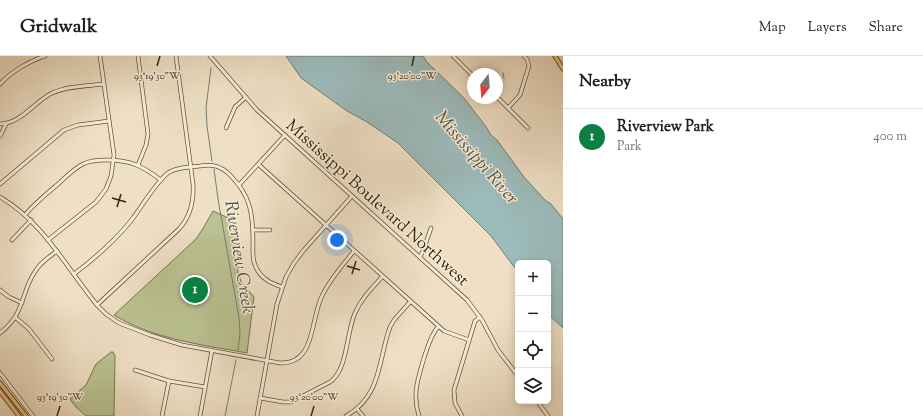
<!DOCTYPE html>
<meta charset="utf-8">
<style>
body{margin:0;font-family:"Sorts Mill Goudy",serif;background:#f2f2f2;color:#202124}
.controls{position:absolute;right:12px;bottom:12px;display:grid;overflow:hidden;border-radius:6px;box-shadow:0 2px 10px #0003}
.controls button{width:36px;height:36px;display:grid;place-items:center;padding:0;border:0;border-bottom:1px solid #e0e0e0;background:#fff;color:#202124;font:20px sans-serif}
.compass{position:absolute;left:467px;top:12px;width:36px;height:36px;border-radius:50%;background:#fff;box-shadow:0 2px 10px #0003;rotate:196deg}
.you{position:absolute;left:337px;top:184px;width:14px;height:14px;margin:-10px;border:3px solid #fff;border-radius:50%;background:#1a73e8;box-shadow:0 0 0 6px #1a73e833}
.badge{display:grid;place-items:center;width:26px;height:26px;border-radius:50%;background:#0b8043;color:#fff;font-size:13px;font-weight:700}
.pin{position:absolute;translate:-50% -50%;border:2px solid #fff;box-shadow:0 1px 4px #0006}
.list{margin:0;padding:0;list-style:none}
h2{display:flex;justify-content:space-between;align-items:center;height:52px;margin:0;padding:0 16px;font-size:17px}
h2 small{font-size:13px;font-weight:400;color:#757577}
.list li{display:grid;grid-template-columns:26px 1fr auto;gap:12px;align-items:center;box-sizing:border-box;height:56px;padding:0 16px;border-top:1px solid #e0e0e0}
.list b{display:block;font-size:15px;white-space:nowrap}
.list p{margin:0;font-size:13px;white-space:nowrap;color:#757577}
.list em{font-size:13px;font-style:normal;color:#757577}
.icon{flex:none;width:22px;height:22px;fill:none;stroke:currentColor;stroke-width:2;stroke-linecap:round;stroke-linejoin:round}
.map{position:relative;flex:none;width:563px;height:360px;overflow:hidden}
header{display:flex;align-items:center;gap:24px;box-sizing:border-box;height:56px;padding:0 20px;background:#fff;border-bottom:1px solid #e0e0e0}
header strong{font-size:19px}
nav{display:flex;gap:22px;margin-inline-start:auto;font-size:14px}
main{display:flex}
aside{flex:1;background:#fff}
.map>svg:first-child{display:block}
.green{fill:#bbc293;stroke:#7a744e}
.water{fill:#9cbbbb;stroke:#747f74}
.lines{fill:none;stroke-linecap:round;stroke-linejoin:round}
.stream{stroke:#747f74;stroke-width:1}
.minor-casing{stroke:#665439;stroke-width:4.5}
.major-casing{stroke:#38260a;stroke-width:5}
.minor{stroke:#f5ebd9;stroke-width:3}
.major{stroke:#e8c082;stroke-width:3.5}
.ticks{fill:none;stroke:#38260a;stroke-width:1.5}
.labels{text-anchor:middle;stroke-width:3;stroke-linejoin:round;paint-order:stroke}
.street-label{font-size:17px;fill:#38260a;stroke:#f5ebd9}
.water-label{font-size:18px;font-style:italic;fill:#56533f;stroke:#f5ebd9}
.ticks-label{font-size:10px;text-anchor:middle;fill:#38260a;stroke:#f5ebd9;stroke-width:3;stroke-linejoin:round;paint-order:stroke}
</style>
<header>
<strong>Gridwalk</strong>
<nav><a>Map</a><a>Layers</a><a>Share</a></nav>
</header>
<main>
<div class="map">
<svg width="563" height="360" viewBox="0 0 563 360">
<rect width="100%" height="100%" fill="#efe0c5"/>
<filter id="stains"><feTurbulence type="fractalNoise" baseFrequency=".005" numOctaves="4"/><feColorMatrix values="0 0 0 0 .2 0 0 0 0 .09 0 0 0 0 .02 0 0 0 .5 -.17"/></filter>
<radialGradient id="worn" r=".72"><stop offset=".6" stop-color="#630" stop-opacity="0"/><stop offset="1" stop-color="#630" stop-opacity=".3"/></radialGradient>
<g class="green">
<path d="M213,155l20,9 1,37 7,25 13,15 -7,56c-44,-8 -94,-14 -133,-38l82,-76 6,-9z"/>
<path d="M111,296h2l2,4 -1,60h-28l-11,-10 -5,-7 16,-14 10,-21z"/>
</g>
<path class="water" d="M286,0h137l4,6 37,36 23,30 3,6 7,6 27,37 21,23 6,4 12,15v109l-15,-14v-51h-30v9l-27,-36 -93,-93 -31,-21 -20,-11 -46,-33z"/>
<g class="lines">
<g class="stream">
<path d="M211,12l-5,40 1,18 5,35"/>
<path d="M503,17l1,5"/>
<path d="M214,113l4,30 21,119 1,15 -2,17"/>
<path d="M225,360l11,-56"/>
</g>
<g class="minor-casing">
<g id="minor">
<path d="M138,0l10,78 -2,11 -8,20"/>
<path d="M210,0l47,54 210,190 15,20 16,30 20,26"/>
<path d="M453,0l20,20"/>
<path d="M0,28c11,-12 29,-23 45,-28"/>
<path d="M497,41l31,31"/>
<path d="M508,52l12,-13 9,-29 -2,-7 -3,-3"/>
<path d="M0,68c22,-1 34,-22 52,-31 16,-7 35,-7 52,-9"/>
<path d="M226,72l9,-21 11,-10"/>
<path d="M0,80l6,-12"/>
<path d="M259,109l185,166 25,9"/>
<path d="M0,128l64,-54 14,-5 31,-4"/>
<path d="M239,129l46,-50"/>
<path d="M0,141c43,25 66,70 97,108l9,9 13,9 31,12 32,10 98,18c36,1 30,-43 42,-67 8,-17 20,-30 32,-45"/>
<path d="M25,159c9,-11 20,-20 32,-30 8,-7 16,-16 26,-21 8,-4 16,-4 24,-4 24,0 35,6 54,20"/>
<path d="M253,174h17"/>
<path d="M12,184l19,-20"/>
<path d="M48,184l48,-38 10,-13 5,-13 3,-21 -14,-99"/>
<path d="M420,201l3,-6 8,-23"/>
<path d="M74,218c19,-14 45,-37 59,-56 9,-12 24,-37 35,-45 8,-6 22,-6 32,-7 13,-2 21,0 30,9 21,21 23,39 23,67 0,7 -1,16 2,23 5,13 15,18 27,22"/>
<path d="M0,234l9,7 13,6"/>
<path d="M97,249l82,-76c12,-13 15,-28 14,-45l-17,-128"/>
<path d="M16,262l13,11 23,30"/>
<path d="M0,277c26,-20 20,-40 36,-63 5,-8 13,-13 21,-19"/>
<path d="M135,314l34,11 36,6"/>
<path d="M0,317l33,43"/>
<path d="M260,342l23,4h8l39,-20c18,-12 16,-49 25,-69 6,-14 17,-25 27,-36"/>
<path d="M537,345l11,15"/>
<path d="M357,353l6,7"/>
<path d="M162,360l7,-35"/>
<path d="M200,360l12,-66"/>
<path d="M257,360l20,-112 9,-27 8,-14 9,-12 49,-55"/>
<path d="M346,360c36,-20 32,-56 44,-89l4,-7 16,-18"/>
<path d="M419,360c-7,-22 -1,-37 5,-58 4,-11 6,-22 14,-31"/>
<path d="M462,360l-7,-13 -1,-13 21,-69 5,-4"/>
</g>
</g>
<g class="major-casing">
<g id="major">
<path d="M555,0l8,13"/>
<path d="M0,327l26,33"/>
<path d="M0,335l19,25"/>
</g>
</g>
<use href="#minor" class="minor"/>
<use href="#major" class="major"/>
</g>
<path class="ticks" d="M157,10l3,-10M412,10l2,-10M112,142l14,4M117,151l4,-13M347,210l13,4M352,218l4,-13M57,360l3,-10M311,360l3,-10"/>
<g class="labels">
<g class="street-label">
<text transform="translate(378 146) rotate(42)" y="6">Mississippi Boulevard Northwest</text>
</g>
<g class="water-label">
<text transform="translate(477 101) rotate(49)" y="6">Mississippi River</text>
<text transform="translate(240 201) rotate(81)" y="6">Riverview Creek</text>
</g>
</g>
<g class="ticks-label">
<text x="157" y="23">93°19'30"W</text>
<text x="412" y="23">93°20'00"W</text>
<text x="60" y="344">93°19'30"W</text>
<text x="314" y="344">93°20'00"W</text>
</g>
<rect width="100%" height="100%" filter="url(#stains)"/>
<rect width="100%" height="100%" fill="url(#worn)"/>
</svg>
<div class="controls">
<button>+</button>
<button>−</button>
<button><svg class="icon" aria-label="locate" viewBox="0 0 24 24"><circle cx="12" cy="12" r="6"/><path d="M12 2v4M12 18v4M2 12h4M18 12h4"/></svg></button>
<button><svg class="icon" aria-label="layers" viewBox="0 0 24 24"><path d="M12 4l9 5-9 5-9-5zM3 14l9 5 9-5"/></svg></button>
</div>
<svg class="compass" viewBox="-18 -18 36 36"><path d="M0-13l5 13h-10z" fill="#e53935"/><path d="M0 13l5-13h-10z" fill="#757577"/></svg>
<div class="you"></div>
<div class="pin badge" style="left:195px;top:234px">1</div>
</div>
<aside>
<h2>Nearby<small></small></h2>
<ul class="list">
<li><span class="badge">1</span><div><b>Riverview Park</b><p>Park</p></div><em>400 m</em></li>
</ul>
</aside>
</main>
